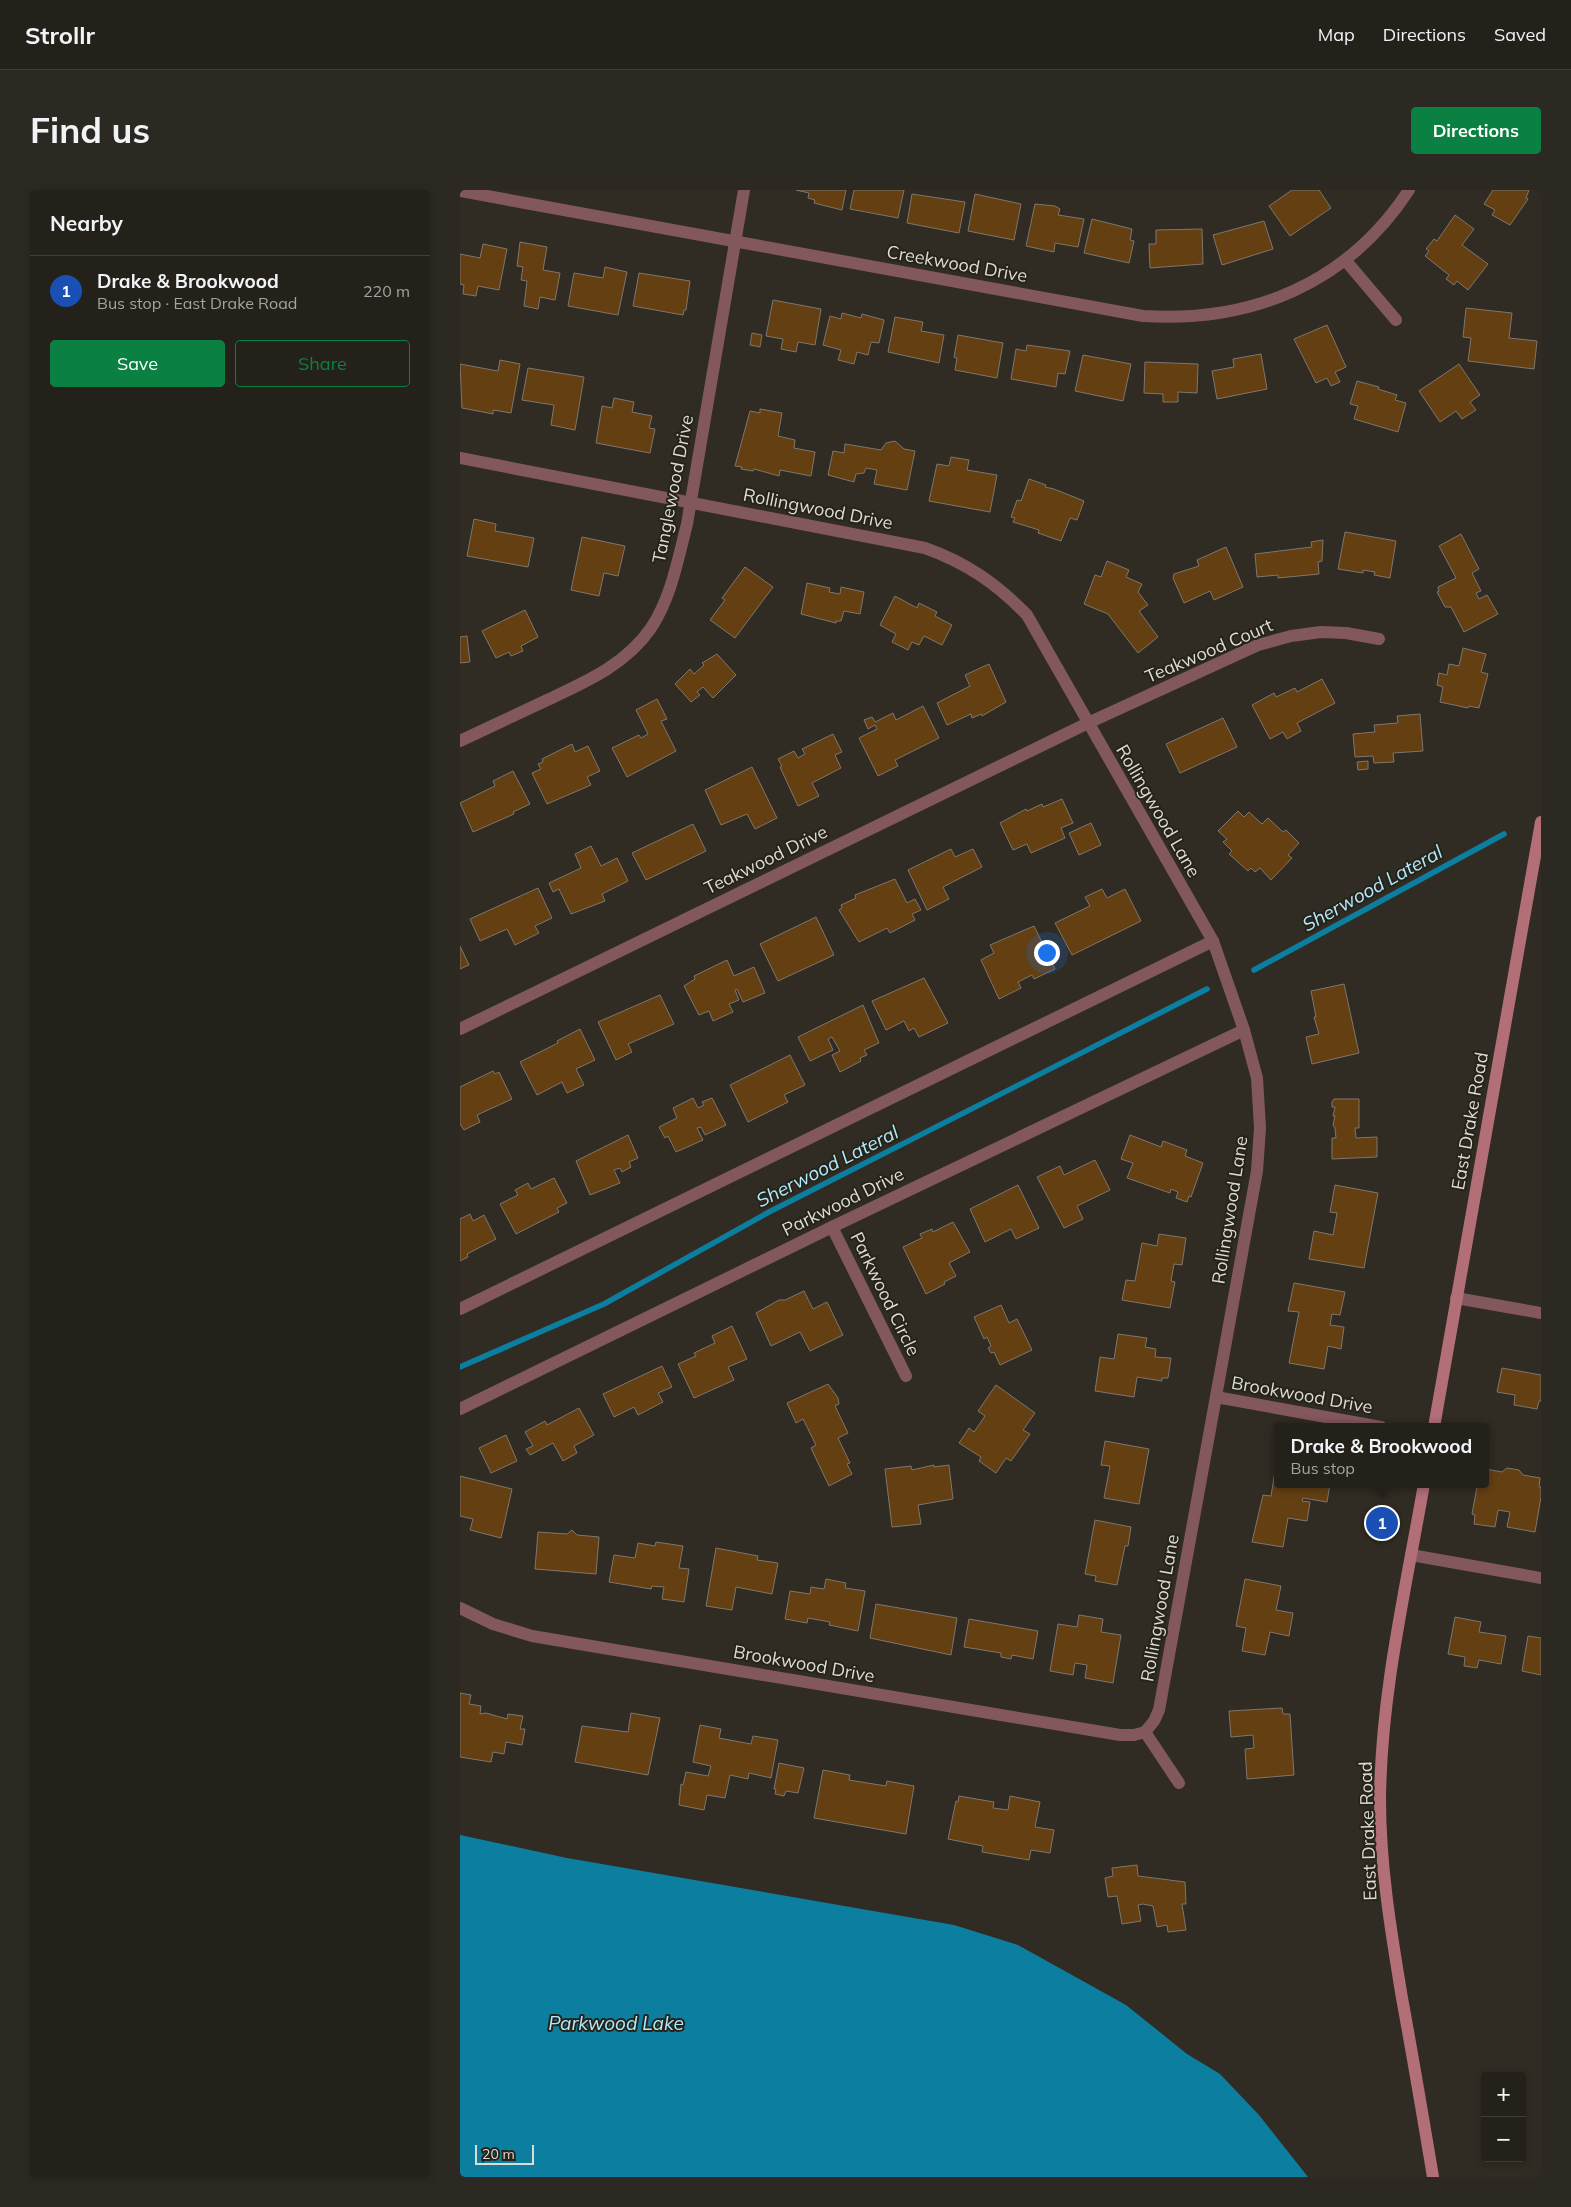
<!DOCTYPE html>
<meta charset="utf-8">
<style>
body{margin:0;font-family:Mulish,sans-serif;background:#2c2923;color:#f1f3f6}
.controls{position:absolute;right:15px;bottom:15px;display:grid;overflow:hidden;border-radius:5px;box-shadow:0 2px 8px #0003}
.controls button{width:45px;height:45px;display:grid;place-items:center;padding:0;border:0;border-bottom:1px solid #413e39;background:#24211a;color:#f1f3f6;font:25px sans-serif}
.scale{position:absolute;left:15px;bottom:12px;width:59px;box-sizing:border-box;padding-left:5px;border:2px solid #dddbd5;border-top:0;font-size:14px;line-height:18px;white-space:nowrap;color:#dddbd5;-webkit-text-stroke:4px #262319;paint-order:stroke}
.you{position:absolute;left:586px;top:762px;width:18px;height:18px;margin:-12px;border:4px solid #fff;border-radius:50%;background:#1a73e8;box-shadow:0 0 0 8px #1a73e833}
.badge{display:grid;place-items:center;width:32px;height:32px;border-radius:50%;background:#0b8043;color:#fff;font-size:16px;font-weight:700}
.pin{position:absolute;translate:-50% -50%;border:2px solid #fff;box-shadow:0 1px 5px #0006}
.popup{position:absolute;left:814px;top:1233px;width:215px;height:65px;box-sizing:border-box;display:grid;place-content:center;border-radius:5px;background:#24211a;filter:drop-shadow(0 1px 4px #0005);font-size:16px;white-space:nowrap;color:#a3a3a2}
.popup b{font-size:19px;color:#f1f3f6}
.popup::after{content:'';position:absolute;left:50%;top:100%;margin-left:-10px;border:10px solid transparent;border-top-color:#24211a}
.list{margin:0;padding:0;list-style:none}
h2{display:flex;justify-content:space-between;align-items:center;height:65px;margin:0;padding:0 20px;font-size:21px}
h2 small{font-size:16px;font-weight:400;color:#a3a3a2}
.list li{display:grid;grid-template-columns:32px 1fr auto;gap:15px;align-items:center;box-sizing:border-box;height:70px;padding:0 20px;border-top:1px solid #413e39}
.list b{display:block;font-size:19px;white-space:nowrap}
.list p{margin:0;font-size:16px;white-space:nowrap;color:#a3a3a2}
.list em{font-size:16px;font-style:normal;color:#a3a3a2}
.actions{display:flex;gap:10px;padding:15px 20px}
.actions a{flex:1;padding:11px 0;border:1px solid #0b8043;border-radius:5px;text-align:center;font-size:18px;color:#0b8043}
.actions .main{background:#0b8043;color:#fff}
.map{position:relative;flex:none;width:1081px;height:1987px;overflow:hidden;border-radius:5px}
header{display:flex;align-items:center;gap:30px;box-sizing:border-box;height:70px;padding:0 25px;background:#24211a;border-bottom:1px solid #413e39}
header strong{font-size:24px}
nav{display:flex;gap:28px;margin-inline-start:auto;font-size:18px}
.intro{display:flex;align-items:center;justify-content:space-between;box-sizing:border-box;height:120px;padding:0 30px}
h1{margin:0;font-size:35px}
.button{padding:12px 22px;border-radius:5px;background:#0b8043;color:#fff;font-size:18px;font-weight:700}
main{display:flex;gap:30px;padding:0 30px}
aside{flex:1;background:#24211a;border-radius:5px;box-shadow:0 2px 8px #0003}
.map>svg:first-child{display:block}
.water{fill:#0c7fa0}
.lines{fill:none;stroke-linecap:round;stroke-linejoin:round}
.stream{stroke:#0c7fa0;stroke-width:5.5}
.building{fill:#633f12;stroke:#7f766d}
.street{stroke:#83585d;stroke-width:12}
.secondary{stroke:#b26f78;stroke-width:12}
.labels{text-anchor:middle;stroke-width:4;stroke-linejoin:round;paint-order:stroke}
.street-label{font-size:18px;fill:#dddbd5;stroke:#262319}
.water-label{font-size:19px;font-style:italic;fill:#b2e9ff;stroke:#262319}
</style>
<header>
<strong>Strollr</strong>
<nav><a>Map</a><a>Directions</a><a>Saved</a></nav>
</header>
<div class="intro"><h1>Find us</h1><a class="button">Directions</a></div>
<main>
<aside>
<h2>Nearby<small></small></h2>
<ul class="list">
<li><span class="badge" style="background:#1a4fb4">1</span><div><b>Drake &amp; Brookwood</b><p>Bus stop · East Drake Road</p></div><em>220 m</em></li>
</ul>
<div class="actions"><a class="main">Save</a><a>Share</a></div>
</aside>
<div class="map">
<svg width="1081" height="1987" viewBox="0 0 1081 1987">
<rect width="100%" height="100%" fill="#302c23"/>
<path class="water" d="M0,1645l107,23 387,67 64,20 108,60 61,49 33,20 39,41 49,62h-848z"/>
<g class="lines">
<g class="stream">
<path d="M794,780l250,-136"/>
<path d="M0,1177l144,-63 165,-92 438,-223"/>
</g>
</g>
<g class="building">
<path d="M336,0h50l-4,20 -28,-7 1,-3 -7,-2 1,-5z"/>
<path d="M394,0h50l-6,28 -48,-9z"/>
<path d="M832,0h27l12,18 -41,28 -21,-30z"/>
<path d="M1033,0h36l-3,8 2,1 -18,26 -18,-10 3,-5 -11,-6z"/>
<path d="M452,4l53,8 -6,31 -52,-10z"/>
<path d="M515,4l46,10 -7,36 -46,-9z"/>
<path d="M575,14l20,2 5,3 -2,6 26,4 -6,28 -23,-4 -1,9 -28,-6z"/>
<path d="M995,25l19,14 -12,16 26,19 -20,26 -11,-9 -3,4 -8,-6 3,-4 -24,-19 4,-5 -3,-2 8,-10 3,2z"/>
<path d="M632,29l40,10 -2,11 4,1 -5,22 -45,-10z"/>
<path d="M804,31l9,28 -51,16 -9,-30z"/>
<path d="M742,39l1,35 -53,4 -1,-24h7v-14z"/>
<path d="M60,52l27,5 -4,23 17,3 -5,27 -15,-3 -2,12 -14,-3 3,-25 -6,-1 2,-13 -6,-1z"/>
<path d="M23,54l24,5 -8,41 -21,-4 -2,10 -13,-2 1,-9 -4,-1v-30l20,4z"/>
<path d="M145,77l22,5 -9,43 -50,-9 6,-33 29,5z"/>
<path d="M179,83l51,8 -4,29h-2l-1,5 -50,-9z"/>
<path d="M313,110l48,9 -6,36 -17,-3 -2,10 -15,-3 2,-10 -17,-3z"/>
<path d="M1006,118l46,5 -3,25 28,3 -3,28 -66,-8 3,-23 -8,-1z"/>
<path d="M382,123l19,5 1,-4 22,6 -5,23 -8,-1 -3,13 -11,-3 -3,12 -16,-4 3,-10 -18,-5 7,-29 11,3z"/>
<path d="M435,127l28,5 -2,9 23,4 -5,28 -51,-11z"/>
<path d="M867,135l19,42 -11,5 5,10 -9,4 -4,-8 -11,5 -22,-44z"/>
<path d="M292,143l10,2 -2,12 -10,-2z"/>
<path d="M498,145l45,8 -6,35 -42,-8 2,-12 -3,-1z"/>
<path d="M567,155l43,6 -5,23 -7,-1 -2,14 -45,-8 5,-30 10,2z"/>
<path d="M801,164l6,35 -50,10 -5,-28 22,-4 -1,-8z"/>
<path d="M623,165l48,9 -8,37 -48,-10z"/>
<path d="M40,170l20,4 -9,49 -18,-3v4l-31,-6 -2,-44 38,7z"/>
<path d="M685,172l53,2 -1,29 -19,-1v10h-15v-8l-19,-1z"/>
<path d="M999,174l21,31 -10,7 6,8 -14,9 -6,-8 -16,11 -21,-31z"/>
<path d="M68,178l56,9 -9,53 -24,-5 3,-20 -32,-5z"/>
<path d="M897,191l22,6 -1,2 19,6 -2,5 11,3 -8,29 -44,-13 4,-13 -8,-2z"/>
<path d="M154,208l20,4 -2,10 20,4 -3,12 6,1 -5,24 -54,-10 6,-37 10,2z"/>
<path d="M300,219l22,4 -4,23 17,4 -1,8 21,4 -4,24 -31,-6 -1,6 -25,-7 -1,2 -12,-2 1,-2 -7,-1 15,-55 10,2z"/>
<path d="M435,251l9,8 11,2 -8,39 -33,-6 3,-14 -11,-2 -2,5 -8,1 -2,8 -26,-7 5,-24 11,2 1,-9 36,6 5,-7z"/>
<path d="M491,267l18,3 -2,10 30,5 -7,37 -61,-11 8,-37 12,2z"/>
<path d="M569,289l17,6 -1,2 9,2 30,12 -7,19 -7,-2 -9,23 -23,-8 1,-3 -26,-8 2,-4 -4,-1 6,-17 4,1z"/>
<path d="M14,329l22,5 -1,7 39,7 -6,29 -61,-11z"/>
<path d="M885,342l51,9 -6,37 -16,-3 1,-3 -12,-2v3l-25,-4z"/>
<path d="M1001,344l18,35 -7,4 9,18 -5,2 3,6 8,-4 11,19 -34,18 -13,-25h-6l-8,-15 2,-1 -1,-4 18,-9 -17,-32z"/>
<path d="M122,347l43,9 -7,30 -14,-3 -5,23 -28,-6z"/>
<path d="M863,350l-1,21 -4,1 1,12 -41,4v-3l-21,2 -2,-23 57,-7 -1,-5z"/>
<path d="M766,357l17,40 -29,13 -4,-9 -26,12 -11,-25 1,-4 25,-8 -2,-6z"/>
<path d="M647,371l22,9 -3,7 16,7 -4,8 10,13 -9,6 19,26 -20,16 -30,-39 -24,-10 11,-29 6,2z"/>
<path d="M285,377l28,20 -38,51 -25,-18 15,-20 -3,-2z"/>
<path d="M347,393l23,5 -1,4 11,2 1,-7 23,5 -4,22 -16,-3 -3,10h-5v2l-35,-9z"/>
<path d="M435,406l22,12 2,-5 18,9 -2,4 17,9 -10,20 -18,-9 -5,9 -7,-3 -4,8 -16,-8 4,-8 -16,-9z"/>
<path d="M65,420l13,27 -17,9 2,5 -12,5 -2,-4 -13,6 -14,-27z"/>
<path d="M7,446l3,26 -10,1v-26z"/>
<path d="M1003,458l23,6 -5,18 7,2 -9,34 -10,-2 -1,2 -28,-6 3,-15 -6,-2 2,-12 8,2 2,-11 10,2z"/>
<path d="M257,464l19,21 -23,23 -10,-11 -6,5 3,3 -9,7 -16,-18 15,-15 4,5 10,-9 -2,-2z"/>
<path d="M529,474l17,38 -24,14 -1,-2 -9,4 -1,-4 -24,11 -10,-22 33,-17 -5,-11z"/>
<path d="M862,489l13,24 -38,20 4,8 -14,8 -4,-7 -13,7 -18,-34 22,-12 2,4 19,-9 2,4z"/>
<path d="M197,509l10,20 -6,2 15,30 -49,26 -15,-29 27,-13 2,3 7,-4 -12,-24z"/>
<path d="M463,516l16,32 -44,22 3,6 -20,10 -19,-38 18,-9 -2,-4 -7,4 -4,-9 8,-3 3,5 18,-9 3,7z"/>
<path d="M960,524l3,37 -30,2 1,9 -20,1 -1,-7 -18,1 -2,-23 22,-2 -1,-7 24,-2 -1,-7z"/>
<path d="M763,528l14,29 -57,26 -14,-29z"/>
<path d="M373,544l9,18 -7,3 6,13 -29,15 7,13 -21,10 -18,-39 2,-1 -4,-7 16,-8 4,7 7,-4 -3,-5z"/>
<path d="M112,554l3,8 13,-6 12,25 -13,6 4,8 -44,19 -15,-31 9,-4 -3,-5 5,-2 -1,-3z"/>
<path d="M908,571v8l-10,1 -1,-8z"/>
<path d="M292,577l25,51 -22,11 -8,-15 -26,11 -16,-35z"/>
<path d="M53,581l17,33 -17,8 1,2 -41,18 -13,-29 35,-17 -2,-5z"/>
<path d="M602,609l11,24 -12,5 4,10 -34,15 -4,-9 -14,6 -13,-27 26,-14 1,2 15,-7 1,3z"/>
<path d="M778,621l6,6 5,-5 13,12 6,-6 15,14 3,-2 13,13 -11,12 4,3 -21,22 -11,-12 -5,4 -4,-4 -3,3 -19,-17 3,-3 -9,-9 4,-3 -9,-8z"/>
<path d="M631,633l10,22 -22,10 -10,-22z"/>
<path d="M233,634l13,27 -60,29 -14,-27z"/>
<path d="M131,656l10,20 16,-8 11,23 -26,13 3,7 -34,13 -12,-25 -6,3 -4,-9 32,-15 -6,-14z"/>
<path d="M491,659l4,8 18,-8 9,18 -39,20 6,12 -22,11 -19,-40z"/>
<path d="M435,689l12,24 8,-4 6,11 -9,4 3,6 -25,13 -3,-5 -28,14 -20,-32 3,-2 -1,-3 15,-7 -1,-3z"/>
<path d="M78,698l14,30 -17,8 4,7 -24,12 -8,-16 -27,12 -10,-22z"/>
<path d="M642,699l5,9 18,-9 16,32 -69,34 -17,-32 35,-17 -5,-9z"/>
<path d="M356,727l18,38 -56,26 -18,-37z"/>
<path d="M574,736l21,43 -21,10 -2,-4 -14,7 3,6 -22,11 -18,-39 13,-7 -4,-8z"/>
<path d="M0,756l9,19 -9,4z"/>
<path d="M267,770l7,16 20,-9 11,26 -22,9 -6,-13 -2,1 4,10 -10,4 4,8 -20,9 -4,-10 -10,4 -15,-29 11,-7 -1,-3z"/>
<path d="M464,788l24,45 -29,14 -5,-9 -5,3 -5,-10 -18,9 -14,-29z"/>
<path d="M884,794l15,69 -47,11 -6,-27 13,-3 -5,-17h2l-5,-26z"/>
<path d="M200,805l14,29 -46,20 4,8 -16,8 -18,-38z"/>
<path d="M403,815l16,38 -15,7 3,5 -7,3 1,3 -21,11 -8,-17 8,-4 -8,-14 -4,2 5,11 -23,11 -12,-24z"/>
<path d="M120,839l15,31 -19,9 8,16 -17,8 -5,-11 -25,13 -17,-33 38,-19 -1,-2z"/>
<path d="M330,865l15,30 -21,10 4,7 -40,20 -18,-37z"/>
<path d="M33,881l2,3 4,-2 13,27 -35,16 3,7 -16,8 -4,-6v-37z"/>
<path d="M233,908l5,10 6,-3 -2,-3 10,-4 14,27 -21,10 -4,-8 -4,1 6,12 -27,12 -8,-16 -3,2 -6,-11 18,-9 -4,-10z"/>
<path d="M874,909h25v29h-4l1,10 21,-1v20l-45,2v-21h4l-1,-10 -2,-3 2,-9h-2l2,-9h-3v-5z"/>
<path d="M168,945l10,23 -9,4 2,5 -9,5 -2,-4 -6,2 6,13 -30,12 -14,-34z"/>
<path d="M670,945l31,12 2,-6 24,9 -2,6 18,7 -12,34 -2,-1 -2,6 -11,-4 2,-6 -7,-3 -1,4 -43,-15 6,-15 -12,-4z"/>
<path d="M635,970l15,30 -33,16 6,13 -19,9 -27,-51 23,-11 4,9z"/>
<path d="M94,988l13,25 -10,5 2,4 -43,22 -16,-30 18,-9 -3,-5 13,-7 3,6z"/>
<path d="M558,995l21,43 -23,11 -5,-10 -26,13 -15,-33z"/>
<path d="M875,995l43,8 -14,75 -55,-9 5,-28 19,4 4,-22 -7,-1z"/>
<path d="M10,1024l3,7 11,-6 12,24 -29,15 1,3 -8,4v-42z"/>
<path d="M493,1032l17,30 -21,11 7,13 -12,6 1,2 -19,10 -23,-47 19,-9 -2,-4 12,-5 1,3z"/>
<path d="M699,1044l27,4 -4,27 -8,-1 -3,17 4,1 -5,26 -48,-8 4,-20 9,1 7,-38 15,3z"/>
<path d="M834,1093l51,9 -5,23 -8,-1 -2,11 14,2 -3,22 -13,-3 -4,23 -35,-6 10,-51 -11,-1z"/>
<path d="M344,1101l9,18 14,-7 16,33 -33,16 -10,-19 -29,14 -15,-33 23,-13h6z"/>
<path d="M541,1115l8,18 8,-4 15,31 -32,15 -6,-13 -3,1 -3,-5 3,-2 -4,-9 -3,2 -10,-22z"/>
<path d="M272,1136l15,33 -19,8 6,13 -40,18 -16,-34 18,-8 -2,-3 21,-10 -3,-7z"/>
<path d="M658,1144l29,4 -2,9 11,2 -1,8 16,1 -3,20h-6v3l-25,-4 -3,20 -39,-6 5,-34 14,2z"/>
<path d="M202,1176l10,21 -14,6 5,9 -25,13 -4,-8 -20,10 -11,-23z"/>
<path d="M1042,1178l39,7v26h-2l-2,8 -23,-4 1,-10 -18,-3z"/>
<path d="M368,1194l10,14 1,6 -4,2 13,27 -10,5 12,25 -3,1 5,10 -23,12 -18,-38 5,-3 -13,-26 -7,4 -9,-20z"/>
<path d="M536,1195l39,28 -12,17 7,4 -19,27 -5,-3 -10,15 -17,-12 2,-4 -22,-14 10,-15 5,4 11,-16 -7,-5z"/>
<path d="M119,1218l15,27 -20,11 3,7 -14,8 -10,-18 -23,12 -4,-6 7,-3 -8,-14 20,-11 2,4z"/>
<path d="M46,1245l11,26 -26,12 -12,-25z"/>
<path d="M645,1251l44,8 -10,55 -35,-6 6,-32 -9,-1z"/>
<path d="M474,1275v2l15,-2 4,34 -35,6 3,19 -29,3 -7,-58 26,-3 1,4z"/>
<path d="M816,1275l2,1v18h52l-3,18 -24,-4 -1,3 8,1 -3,19 -19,-3 -5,29 -31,-5 11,-47 8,1z"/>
<path d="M1047,1278l12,2 4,5 17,3 -1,9h2v10l-6,35 -28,-5 3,-15 -12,-2 -3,17 -21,-3 1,-9 -3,-1 5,-27 9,-3v-15l16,3z"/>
<path d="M0,1286l52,13 -11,49 -31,-8 3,-11 -13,-3z"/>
<path d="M635,1330l36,7 -3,19h-3l-8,39 -22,-4 1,-5 -11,-2z"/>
<path d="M112,1340l5,5 22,2 -3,37 -61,-5 3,-37 29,2z"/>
<path d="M196,1352l27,4 -4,22 10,1 -5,33 -22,-3 2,-12 -12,-1 -1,3 -42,-7 5,-27 21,3 3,-15 17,3z"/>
<path d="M256,1358l42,8 -1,4 21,3 -6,31 -36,-7 -4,23 -26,-4z"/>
<path d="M366,1389l20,4 -1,5 20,3 -7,40 -29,-6 1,-3 -22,-4 -1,5 -22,-4 5,-28 20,3 1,-7 13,2z"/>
<path d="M785,1389l36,7 -5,24 17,3 -4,23 -19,-4 -5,23 -23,-4 4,-23 -10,-2z"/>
<path d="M416,1414l81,14 -6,37 -81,-17z"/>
<path d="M619,1425l24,4 -2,13 20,3 -8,48 -28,-5 2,-13 -12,-2 -2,12 -23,-4 8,-47 19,3z"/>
<path d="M995,1427l26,5 -2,10 27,4 -5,28 -22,-4 -2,8 -13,-2 1,-9 -17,-3z"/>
<path d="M509,1429l69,12 -5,28 -21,-4 -1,4 -10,-2v-4l-37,-6z"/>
<path d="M1068,1446l13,2v37l-19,-4z"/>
<path d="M0,1503l11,2 -2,9 12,2 -1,8 6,-1 21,6 1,-5 15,2 -3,13h5l-3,16 -16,-3 -2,12 -11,-2 -2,10 -31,-5z"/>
<path d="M822,1518l1,6h7l4,61 -47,4 -2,-30 9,-1 -1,-13 -22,2 -2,-26z"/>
<path d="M171,1523l29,5 -12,57 -73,-13 7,-36 46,6z"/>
<path d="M240,1535l21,4 -2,9 32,6 2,-8 25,4 -7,38 -22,-5 -1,6 -18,-4 -5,23 -18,-3 -3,15 -25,-5 2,-21 2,1 3,-13 22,4 3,-10 -18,-4z"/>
<path d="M319,1573l25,5 -6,25 -12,-2 -2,5 -9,-2 1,-5h-2z"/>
<path d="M363,1580l27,5 -1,5 37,6 1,-5 27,5 -8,48 -92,-16z"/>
<path d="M499,1606l35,6 -1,6 15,2 2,-14 30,6 -5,25 19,3 -4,23 -19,-3 -2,10 -47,-8 1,-6 -35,-7 8,-38 2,1z"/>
<path d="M677,1675l1,11 47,6 1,22h-4l4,26 -18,2 -1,-7 -10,2 -4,-21 -10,-2 -5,1 3,16 -19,3 -5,-28 -9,1 -3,-19 8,-2 -1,-8z"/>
</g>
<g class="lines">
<g class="street">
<path d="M0,1l683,125c110,7 205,-33 266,-126"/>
<path d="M886,71l50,59"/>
<path d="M0,268l465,90c42,15 72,36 102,67l186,326 31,89 13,48 3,50 -3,43 -98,539 -5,11 -9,11"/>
<path d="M0,551c28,-13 55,-26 83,-39 40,-19 82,-36 108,-74 20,-30 27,-69 36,-104l57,-334"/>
<path d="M0,839l628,-306 170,-78 33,-9 30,-4 25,1 33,6"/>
<path d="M372,1037l74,149"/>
<path d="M996,1108l85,15"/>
<path d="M0,1119l753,-368"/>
<path d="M756,1207l165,30"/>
<path d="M0,1219l372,-182 412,-197"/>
<path d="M951,1365l130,23"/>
<path d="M0,1418l33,16 39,12 588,99h14l11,-3"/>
<path d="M685,1542l34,51"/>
</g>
<g class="secondary">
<path d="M974,1237l107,-605"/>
<path d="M964,1294c-18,104 -43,209 -44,315 0,67 11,133 22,199 11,60 21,119 31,179"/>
</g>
</g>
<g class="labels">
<g class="street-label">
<text transform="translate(497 74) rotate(10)" y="6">Creekwood Drive</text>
<text transform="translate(213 299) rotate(-79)" y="6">Tanglewood Drive</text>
<text transform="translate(358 319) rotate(11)" y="6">Rollingwood Drive</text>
<text transform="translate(749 461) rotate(-23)" y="6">Teakwood Court</text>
<text transform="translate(698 621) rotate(60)" y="6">Rollingwood Lane</text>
<text transform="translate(306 670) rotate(-26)" y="6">Teakwood Drive</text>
<text transform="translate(1010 931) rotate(-80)" y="6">East Drake Road</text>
<text transform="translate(383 1012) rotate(-26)" y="6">Parkwood Drive</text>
<text transform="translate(770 1020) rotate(-81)" y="6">Rollingwood Lane</text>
<text transform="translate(425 1104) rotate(64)" y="6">Parkwood Circle</text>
<text transform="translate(842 1205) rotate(10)" y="6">Brookwood Drive</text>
<text transform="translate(700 1418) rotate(-80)" y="6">Rollingwood Lane</text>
<text transform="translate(344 1474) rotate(10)" y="6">Brookwood Drive</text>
<text transform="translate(908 1641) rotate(-92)" y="6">East Drake Road</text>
</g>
<g class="water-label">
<text transform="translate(912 698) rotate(-29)" y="7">Sherwood Lateral</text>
<text transform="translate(367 976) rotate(-27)" y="7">Sherwood Lateral</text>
<text x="156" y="1840">Parkwood Lake</text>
</g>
</g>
</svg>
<div class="controls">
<button>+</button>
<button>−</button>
</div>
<div class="scale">20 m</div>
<div class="you"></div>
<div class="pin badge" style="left:922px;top:1333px;background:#1a4fb4">1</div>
<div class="popup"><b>Drake &amp; Brookwood</b>Bus stop</div>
</div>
</main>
